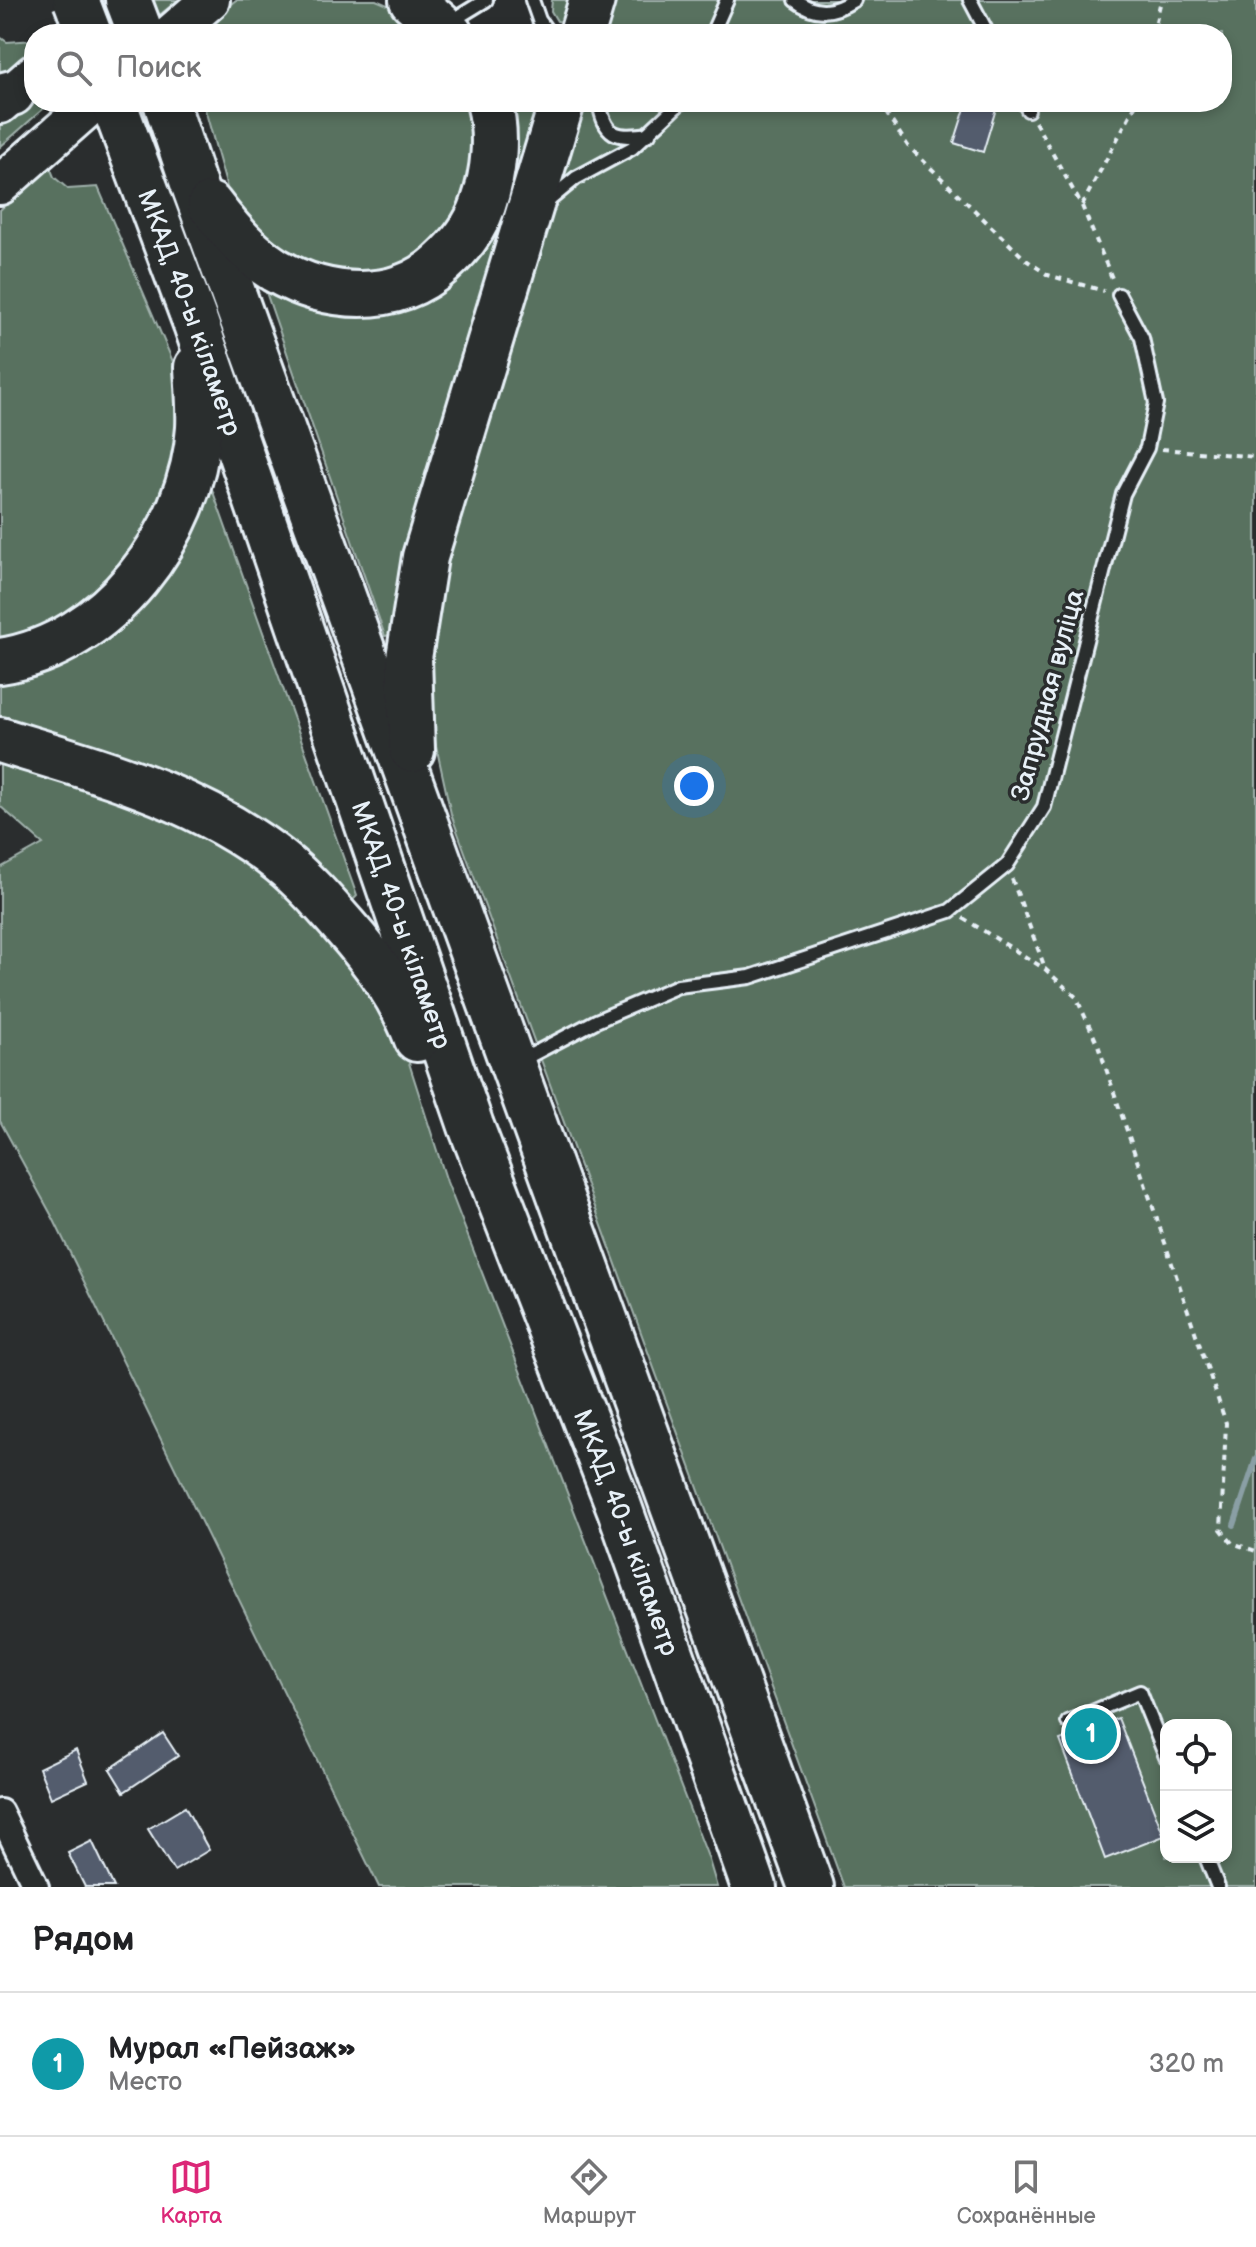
<!DOCTYPE html>
<html lang="ru">
<meta charset="utf-8">
<style>
body{margin:0;font-family:"Balsamiq Sans",sans-serif;background:#f6f6f6;color:#202124}
.controls{position:absolute;right:24px;bottom:24px;display:grid;overflow:hidden;border-radius:16px;box-shadow:0 4px 12px #0003}
.controls button{width:72px;height:72px;display:grid;place-items:center;padding:0;border:0;border-bottom:2px solid #e0e0e0;background:#fff;color:#202124;font:40px sans-serif}
.you{position:absolute;left:694px;top:786px;width:28px;height:28px;margin:-20px;border:6px solid #fff;border-radius:50%;background:#1a73e8;box-shadow:0 0 0 12px #1a73e833}
.badge{display:grid;place-items:center;width:52px;height:52px;border-radius:50%;background:#db2777;color:#fff;font-size:26px;font-weight:700}
.pin{position:absolute;translate:-50% -50%;border:4px solid #fff;box-shadow:0 2px 8px #0006}
.list{margin:0;padding:0;list-style:none}
h2{display:flex;justify-content:space-between;align-items:center;height:104px;margin:0;padding:0 32px;font-size:34px}
h2 small{font-size:26px;font-weight:400;color:#757577}
.list li{display:grid;grid-template-columns:52px 1fr auto;gap:24px;align-items:center;box-sizing:border-box;height:144px;padding:0 32px;border-top:2px solid #e0e0e0}
.list b{display:block;font-size:30px;white-space:nowrap}
.list p{margin:0;font-size:26px;white-space:nowrap;color:#757577}
.list em{font-size:26px;font-style:normal;color:#757577}
.icon{flex:none;width:44px;height:44px;fill:none;stroke:currentColor;stroke-width:2;stroke-linecap:round;stroke-linejoin:round}
.map{position:relative;flex:none;width:1256px;height:1887px;overflow:hidden}
.search{position:absolute;background:#fff;box-shadow:0 4px 12px #0003;left:24px;right:24px;top:24px;height:88px;display:flex;align-items:center;gap:20px;box-sizing:border-box;padding:0 28px;border-radius:32px;color:#757577;font-size:30px}
.sheet{height:248px;background:#fff}
nav{display:flex;justify-content:space-around;align-items:center;box-sizing:border-box;height:112px;border-top:2px solid #e0e0e0;background:#fff;font-size:22px;color:#757577}
nav a{display:grid;justify-items:center;gap:4px}
nav .on{color:#db2777}
.map>svg:first-child{display:block}
.green{fill:#59715f;stroke:#a0b1ac;stroke-width:2;fill-rule:evenodd}
.lines{fill:none;stroke-linecap:round;stroke-linejoin:round}
.stream{stroke:#8a9fa5;stroke-width:6}
.building{fill:#535c6d;stroke:#e8f1f8;stroke-width:2}
.lane-casing{stroke:#e8f1f8;stroke-width:18}
.street-casing{stroke:#e8f1f8;stroke-width:30}
.primary-casing{stroke:#e8f1f8;stroke-width:44}
.highway-casing{stroke:#e8f1f8;stroke-width:50}
.path{stroke:#e8f1f8;stroke-width:4;stroke-dasharray:6 6;stroke-linecap:butt}
.lane{stroke:#2a2d2e;stroke-width:12}
.street{stroke:#2a2d2e;stroke-width:24}
.primary{stroke:#2a2d2e;stroke-width:38}
.highway{stroke:#2a2d2e;stroke-width:44}
.highway-bridge-casing{stroke:#e8f1f8;stroke-width:50;stroke-linecap:butt}
.highway-bridge{stroke:#2a2d2e;stroke-width:44}
.labels{text-anchor:middle;stroke-width:7;stroke-linejoin:round;paint-order:stroke}
.street-label{font-size:26px;fill:#e8f1f8;stroke:#2a2d2e}
</style>
<div class="map">
<svg width="1256" height="1887" viewBox="0 0 1256 1887">
<rect width="100%" height="100%" fill="#2a2d2e"/>
<filter id="ink" filterUnits="userSpaceOnUse"><feTurbulence type="fractalNoise" baseFrequency=".0125" numOctaves="2"/><feDisplacementMap in="SourceGraphic" scale="16" xChannelSelector="R" yChannelSelector="G"/><feConvolveMatrix kernelMatrix="1 2 1 2 8 2 1 2 1" color-interpolation-filters="sRGB"/></filter>
<g filter="url(#ink)">
<g class="green">
<path d="M151,0h27l-42,34h-28z"/>
<path d="M236,0h140l14,6 37,28h-234z"/>
<path d="M552,0h27l-7,23 -15,-2 -6,-10z"/>
<path d="M615,0h641v1887h-412l-393,-1073 -28,-128 7,-100 153,-484h639v-68h-618zM1166,1725h60v132h-60z"/>
<path d="M0,37l7,5 27,-2v19l-34,25z"/>
<path d="M34,93v9h17l-51,45v-25z"/>
<path d="M203,102h269l6,32 -20,89 -51,47 -72,8 -61,-26 -43,-50z"/>
<path d="M502,102h36l-143,532 -10,2 -127,-367 175,19z"/>
<path d="M49,165l5,12 14,12 30,-2 76,177 11,47 -1,33 -59,144 -125,70v-448z"/>
<path d="M207,475l150,421 -7,7 -350,-174v-45l37,-10z"/>
<path d="M0,758l186,61 147,108 69,114 45,141 261,675 9,30h-338l-326,-669 -53,-97v-253l43,-24 -43,-38z"/>
</g>
<g class="lines">
<path class="stream" d="M1234,1525l22,-66"/>
</g>
<g class="building">
<path d="M967,102h31l-15,50 -29,-9z"/>
<path d="M1118,1718l46,118 -59,23 -45,-119z"/>
<path d="M163,1733l15,23 -54,36 -14,-23z"/>
<path d="M76,1750l12,31 -37,17 -12,-30z"/>
<path d="M185,1807l24,43 -35,21 -26,-42z"/>
<path d="M92,1841l22,46h-29l-17,-34z"/>
</g>
<g class="lines">
<g class="lane-casing">
<g id="lane">
<path d="M532,0l7,20 10,14"/>
<path d="M795,0c21,16 38,13 59,0"/>
<path d="M970,0l18,34"/>
<path d="M450,22l36,-22"/>
<path d="M712,34l15,-34"/>
<path d="M599,102c6,34 16,37 50,32"/>
<path d="M1024,102l4,8"/>
<path d="M547,202l29,-24 56,-30 49,-46"/>
<path d="M520,1061l76,-40 82,-35 72,-9 200,-66 57,-46 37,-58 79,-313 24,-46 9,-45 -14,-65 -23,-43"/>
<path d="M1068,1722l72,-30 26,65"/>
<path d="M1206,1857l12,30"/>
</g>
</g>
<g class="street-casing">
<path id="street" d="M0,1812l36,75"/>
</g>
<g class="primary-casing">
<g id="primary">
<path d="M171,34l39,-34"/>
<path d="M0,104l34,-30"/>
<path d="M0,185l94,-83"/>
</g>
</g>
<g class="highway-casing">
<g id="highway">
<path d="M128,0l13,34"/>
<path d="M412,0l38,34"/>
<path d="M582,34l10,-34"/>
<path d="M0,96l12,-3"/>
<path id="s1" d="M113,102l83,222 275,802 148,381 135,380"/>
<path d="M166,102l26,78 619,1707"/>
<path d="M210,205c18,24 39,49 65,65 52,30 120,36 166,-6 19,-17 34,-35 42,-59 11,-32 15,-70 6,-103"/>
<path d="M0,661c108,-16 192,-127 199,-233 1,-20 -1,-41 -2,-61"/>
<path d="M0,740c98,30 198,56 280,121 24,19 44,42 64,65 30,34 57,70 73,113"/>
<path d="M412,750l-3,-92 16,-101 137,-455"/>
</g>
</g>
<g class="path">
<path d="M43,34l8,-7"/>
<path d="M1153,34l8,-34"/>
<path d="M879,102l29,44 118,114 22,15 56,16"/>
<path d="M1035,122l47,84 32,77"/>
<path d="M1082,205l55,-103"/>
<path d="M1162,449l94,8"/>
<path d="M1012,879l33,89"/>
<path d="M963,918l82,51 31,28 22,48 128,378 -5,106 11,14 24,8"/>
</g>
<use href="#lane" class="lane"/>
<use href="#street" class="street"/>
<use href="#primary" class="primary"/>
<use href="#highway" class="highway"/>
<g class="highway-bridge-casing">
<path id="highway-bridge" d="M76,0l13,34"/>
</g>
<use href="#highway-bridge" class="highway-bridge"/>
</g>
</g>
<g class="labels">
<g class="street-label">
<text dy="9" stroke="none"><textPath href="#s1" startOffset="224">МКАД, 40-ы кіламетр</textPath></text>
<text transform="translate(1047 695) rotate(-75)" y="9">Запрудная вуліца</text>
<text dy="9" stroke="none"><textPath href="#s1" startOffset="872">МКАД, 40-ы кіламетр</textPath></text>
<text dy="9" stroke="none"><textPath href="#s1" startOffset="1520">МКАД, 40-ы кіламетр</textPath></text>
</g>
</g>
</svg>
<div class="controls">
<button><svg class="icon" aria-label="locate" viewBox="0 0 24 24"><circle cx="12" cy="12" r="6"/><path d="M12 2v4M12 18v4M2 12h4M18 12h4"/></svg></button>
<button><svg class="icon" aria-label="layers" viewBox="0 0 24 24"><path d="M12 4l9 5-9 5-9-5zM3 14l9 5 9-5"/></svg></button>
</div>
<div class="you"></div>
<div class="pin badge" style="left:1091px;top:1734px;background:#0f9aa8">1</div>
<div class="search"><svg class="icon" aria-label="search" viewBox="0 0 24 24"><circle cx="10" cy="10" r="6"/><path d="M15 15l6 6"/></svg>Поиск</div>
</div>
<section class="sheet">
<h2>Рядом<small></small></h2>
<ul class="list">
<li><span class="badge" style="background:#0f9aa8">1</span><div><b>Мурал «Пейзаж»</b><p>Место</p></div><em>320 m</em></li>
</ul>
</section>
<nav>
<a class="on"><svg class="icon" aria-label="map" viewBox="0 0 24 24"><path d="M3 6l6-2 6 2 6-2v14l-6 2-6-2-6 2zM9 4v14M15 6v14"/></svg>Карта</a>
<a><svg class="icon" aria-label="directions" viewBox="0 0 24 24"><path d="M12 3l9 9-9 9-9-9zM9 14v-3h6M13 9l2 2-2 2"/></svg>Маршрут</a>
<a><svg class="icon" aria-label="saved" viewBox="0 0 24 24"><path d="M7 4h10v16l-5-4-5 4z"/></svg>Сохранённые</a>
</nav>
